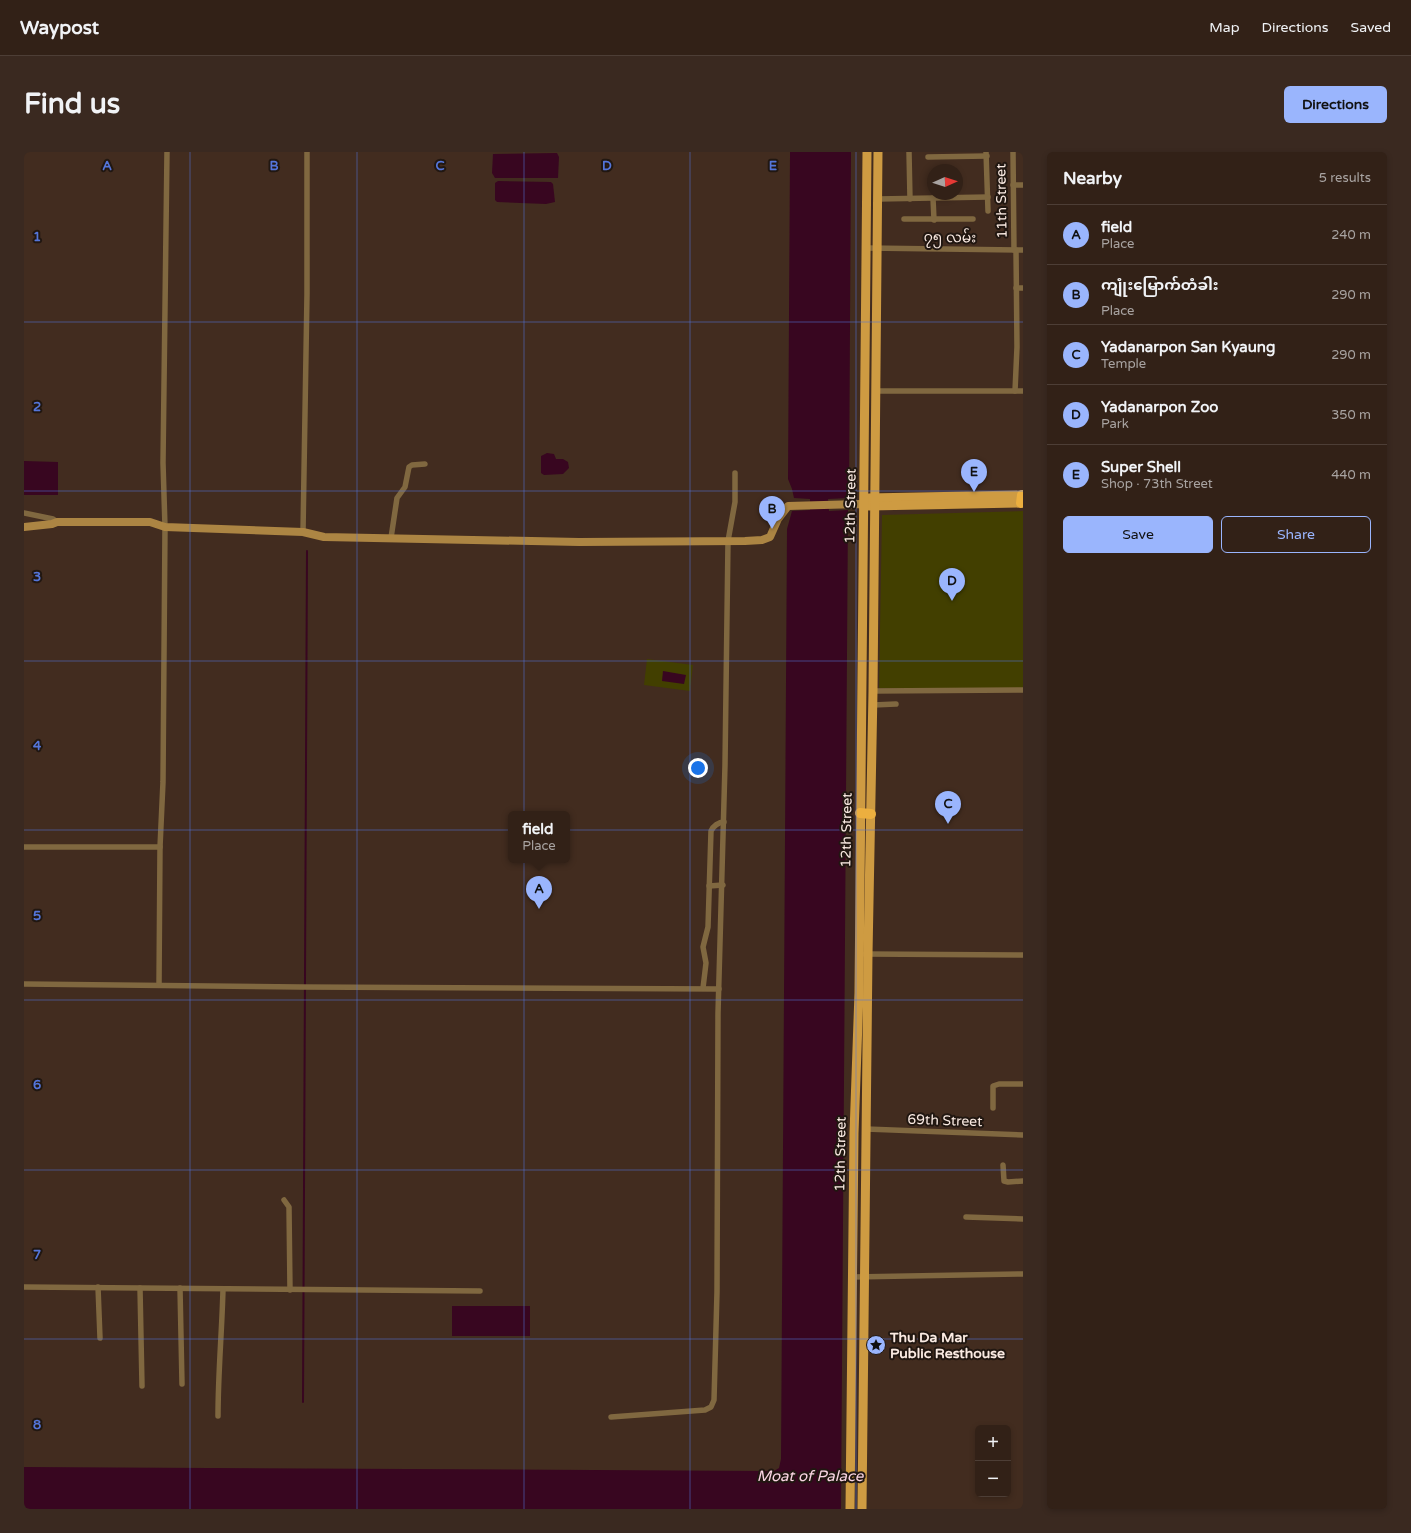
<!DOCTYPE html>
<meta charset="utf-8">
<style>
body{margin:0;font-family:"Varela Round","Noto Sans Myanmar",sans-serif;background:#3a2920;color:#f1f3f6}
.controls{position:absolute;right:12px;bottom:12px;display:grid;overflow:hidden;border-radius:6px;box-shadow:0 2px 6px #0003}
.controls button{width:36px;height:36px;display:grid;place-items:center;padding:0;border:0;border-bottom:1px solid #4d3e36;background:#322117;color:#f1f3f6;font:20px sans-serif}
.compass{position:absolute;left:903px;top:12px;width:36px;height:36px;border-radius:50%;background:#322117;box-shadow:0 2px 6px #0003;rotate:87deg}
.you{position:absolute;left:674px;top:616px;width:14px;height:14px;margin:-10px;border:3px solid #fff;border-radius:50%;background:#1a73e8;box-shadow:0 0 0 6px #1a73e833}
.badge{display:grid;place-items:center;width:26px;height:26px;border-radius:50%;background:#9ab5fd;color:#111;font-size:13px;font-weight:700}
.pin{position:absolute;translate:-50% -33px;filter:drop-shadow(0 1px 2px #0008)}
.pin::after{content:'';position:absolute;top:21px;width:14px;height:12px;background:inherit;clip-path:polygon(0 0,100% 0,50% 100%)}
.popup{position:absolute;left:484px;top:659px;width:62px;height:52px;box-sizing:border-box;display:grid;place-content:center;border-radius:6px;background:#322117;filter:drop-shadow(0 1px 3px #0005);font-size:13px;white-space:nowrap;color:#a8a3a1}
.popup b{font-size:15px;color:#f1f3f6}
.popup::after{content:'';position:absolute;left:50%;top:100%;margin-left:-8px;border:8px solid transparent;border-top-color:#322117}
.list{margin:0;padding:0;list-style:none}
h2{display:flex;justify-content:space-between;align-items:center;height:52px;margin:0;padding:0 16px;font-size:17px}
h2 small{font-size:13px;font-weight:400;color:#a8a3a1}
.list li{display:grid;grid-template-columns:26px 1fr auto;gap:12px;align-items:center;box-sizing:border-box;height:60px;padding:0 16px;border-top:1px solid #4d3e36}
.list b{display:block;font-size:15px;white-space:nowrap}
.list p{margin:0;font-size:13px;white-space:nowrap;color:#a8a3a1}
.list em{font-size:13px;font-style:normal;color:#a8a3a1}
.actions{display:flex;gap:8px;padding:12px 16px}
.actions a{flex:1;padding:9px 0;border:1px solid #9ab5fd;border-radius:6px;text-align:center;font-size:14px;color:#9ab5fd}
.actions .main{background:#9ab5fd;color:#111}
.map{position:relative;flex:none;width:999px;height:1357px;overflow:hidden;border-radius:6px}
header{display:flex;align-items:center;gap:24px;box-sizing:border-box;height:56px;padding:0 20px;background:#322117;border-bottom:1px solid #4d3e36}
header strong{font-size:19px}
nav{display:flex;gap:22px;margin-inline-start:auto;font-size:14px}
.intro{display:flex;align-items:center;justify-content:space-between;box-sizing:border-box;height:96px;padding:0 24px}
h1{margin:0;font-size:28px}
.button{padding:10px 18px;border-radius:6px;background:#9ab5fd;color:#111;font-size:14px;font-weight:700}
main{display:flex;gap:24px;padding:0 24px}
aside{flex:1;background:#322117;border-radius:6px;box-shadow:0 2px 6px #0003}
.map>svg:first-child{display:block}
.green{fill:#423f00}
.water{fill:#380620}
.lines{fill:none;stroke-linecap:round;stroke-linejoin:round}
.stream{stroke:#380620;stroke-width:2}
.street{stroke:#806840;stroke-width:5.5}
.secondary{stroke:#ac8543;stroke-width:8}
.primary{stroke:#ce9b42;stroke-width:9}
.highway{stroke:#ecaf3f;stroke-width:10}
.grid{fill:none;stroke:#5475da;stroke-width:1;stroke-opacity:0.55}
.labels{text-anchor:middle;stroke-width:4;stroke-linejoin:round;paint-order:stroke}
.street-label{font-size:14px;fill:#faeae2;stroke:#211711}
.poi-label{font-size:14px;font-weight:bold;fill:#faeae2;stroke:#211711;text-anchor:start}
.water-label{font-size:15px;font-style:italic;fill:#fad5e3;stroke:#211711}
.grid-label{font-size:13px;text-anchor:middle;font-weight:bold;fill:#5475da;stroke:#211711;stroke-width:4;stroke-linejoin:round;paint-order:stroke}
</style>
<header>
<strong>Waypost</strong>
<nav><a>Map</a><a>Directions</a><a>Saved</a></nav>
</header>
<div class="intro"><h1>Find us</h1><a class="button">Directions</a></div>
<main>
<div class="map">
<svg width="999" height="1357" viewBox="0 0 999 1357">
<rect width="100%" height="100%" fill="#422c1f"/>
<g class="green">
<path d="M999,359v178l-144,-1 3,-173z"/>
<path d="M623,507l46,6 -3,26 -46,-6z"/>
</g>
<g class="water">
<path d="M766,0h61l-2,346 -21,1 1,12 19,-1 -7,999h-817v-42l746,4h4l5,-3 2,-9 6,-930 5,-18 18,-1v-11l-16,-1 -2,-9 -4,-10z"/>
<path d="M533,1l2,4 -1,21h-63l-3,-5 1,-19z"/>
<path d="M474,29l53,1 2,2 2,18 -9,2 -49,-2 -2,-2v-17z"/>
<path d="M523,301l7,1 2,5h7l5,3 1,6 -6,6 -19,1 -3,-2v-17z"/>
<path d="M0,309l34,1v33h-34z"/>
<path d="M639,519l23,4 -2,9 -22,-3z"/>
<rect x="428" y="1154" width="78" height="30"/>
</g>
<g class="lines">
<path class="stream" d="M279,1250l4,-851"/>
<g class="street">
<path d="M885,0l1,47"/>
<path d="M962,0l2,59"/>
<path d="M989,0l1,98"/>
<path d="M904,5l59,-1"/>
<path d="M989,33h10"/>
<path d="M909,46l1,22"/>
<path d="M854,47l110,-2"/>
<path d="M880,67h69"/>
<path d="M843,96l156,2"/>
<path d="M992,136h7"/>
<path d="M852,239h147"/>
<path d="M991,239l2,-44 -1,-97"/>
<path d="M0,361l29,6 4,3"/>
<path d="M279,380l4,-238v-142"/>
<path d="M367,386l6,-40 8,-11 4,-20 3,-2 13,-1"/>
<path d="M849,539l150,-1"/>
<path d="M849,553l23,-1"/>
<path d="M0,695h136"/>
<path d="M685,734l14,-1"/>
<path d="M841,802l158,1"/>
<path d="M0,832l276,3 419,2"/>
<path d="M135,833l1,-138 3,-65 2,-255 -2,-64 4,-311"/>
<path d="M679,836l3,-25 -3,-16 5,-20 3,-96c2,-5 8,-9 13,-9"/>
<path d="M969,956v-22l6,-2h24"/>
<path d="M842,977l157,6"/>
<path d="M979,1013l1,16 4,1 15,-1"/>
<path d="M260,1048l5,7 1,83"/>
<path d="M942,1065l57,2"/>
<path d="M829,1125l170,-3"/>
<path d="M0,1135l456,4"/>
<path d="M74,1135l2,51"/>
<path d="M116,1136l2,98"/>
<path d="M156,1136l2,96"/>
<path d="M194,1264c0,-43 4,-85 5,-127"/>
<path d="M587,1265l94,-7 6,-3 3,-7 3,-108 1,-279 7,-248 3,-224 7,-39v-29"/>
</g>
<path class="secondary" d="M0,375l28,-3 5,-2h93l15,5 138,5 21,5 255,5 166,-1 17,-1 8,-3 8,-18 10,-13 71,-2 5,2"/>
<g class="primary">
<path d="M845,346l154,-3"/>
<path d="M845,354l154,-3"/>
<path d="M826,1357l4,-376 5,-140 8,-841"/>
<path d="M838,1357l6,-555 5,-263 5,-539"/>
</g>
<g class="highway">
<path d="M997,351l1,-8"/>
<path d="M836,661l11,1"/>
</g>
</g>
<path class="grid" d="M166,0v1357M333,0v1357M500,0v1357M666,0v1357M832,0v1357M0,170h999M0,339h999M0,509h999M0,678h999M0,848h999M0,1018h999M0,1187h999"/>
<defs>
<g id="sight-disc" transform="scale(1)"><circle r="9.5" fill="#9ab5fd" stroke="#211711"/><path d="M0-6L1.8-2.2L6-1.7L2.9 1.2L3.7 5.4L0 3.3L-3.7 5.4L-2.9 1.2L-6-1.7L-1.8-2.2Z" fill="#111"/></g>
</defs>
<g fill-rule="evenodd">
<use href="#sight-disc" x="852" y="1193"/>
</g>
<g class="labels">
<g class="street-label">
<text transform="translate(977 49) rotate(-91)" y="5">11th Street</text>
<text transform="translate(926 85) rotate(1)" y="5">၇၅ လမ်း</text>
<text transform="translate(826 354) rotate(-89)" y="5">12th Street</text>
<text transform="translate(822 678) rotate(-89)" y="5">12th Street</text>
<text transform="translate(921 968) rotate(2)" y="5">69th Street</text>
<text transform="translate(816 1002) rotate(-89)" y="5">12th Street</text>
</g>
<g class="poi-label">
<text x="866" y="1190">Thu Da Mar<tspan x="866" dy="16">Public Resthouse</tspan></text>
</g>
<g class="water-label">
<text x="786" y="1329">Moat of Palace</text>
</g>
</g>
<g class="grid-label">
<text x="83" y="18">A</text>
<text x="250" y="18">B</text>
<text x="416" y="18">C</text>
<text x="583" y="18">D</text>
<text x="749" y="18">E</text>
<text x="13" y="89">1</text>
<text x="13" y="259">2</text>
<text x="13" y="429">3</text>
<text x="13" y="598">4</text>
<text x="13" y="768">5</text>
<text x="13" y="937">6</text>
<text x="13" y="1107">7</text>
<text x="13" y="1277">8</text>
</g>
</svg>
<div class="controls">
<button>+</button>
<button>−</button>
</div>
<svg class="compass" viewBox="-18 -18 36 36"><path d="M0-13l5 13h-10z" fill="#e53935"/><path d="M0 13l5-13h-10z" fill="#a8a3a1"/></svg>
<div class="you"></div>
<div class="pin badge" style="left:515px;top:757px">A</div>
<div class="popup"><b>field</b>Place</div>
<div class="pin badge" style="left:748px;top:377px">B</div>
<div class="pin badge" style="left:924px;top:672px">C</div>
<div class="pin badge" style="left:928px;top:449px">D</div>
<div class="pin badge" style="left:950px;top:340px">E</div>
</div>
<aside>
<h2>Nearby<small>5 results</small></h2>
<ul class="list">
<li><span class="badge">A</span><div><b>field</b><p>Place</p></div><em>240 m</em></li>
<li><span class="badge">B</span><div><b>ကျုံးမြောက်တံခါး</b><p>Place</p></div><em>290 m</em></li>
<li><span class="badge">C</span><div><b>Yadanarpon San Kyaung</b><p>Temple</p></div><em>290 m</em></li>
<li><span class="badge">D</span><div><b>Yadanarpon Zoo</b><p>Park</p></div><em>350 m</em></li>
<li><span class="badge">E</span><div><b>Super Shell</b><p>Shop · 73th Street</p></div><em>440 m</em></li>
</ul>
<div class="actions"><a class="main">Save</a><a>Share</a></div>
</aside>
</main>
